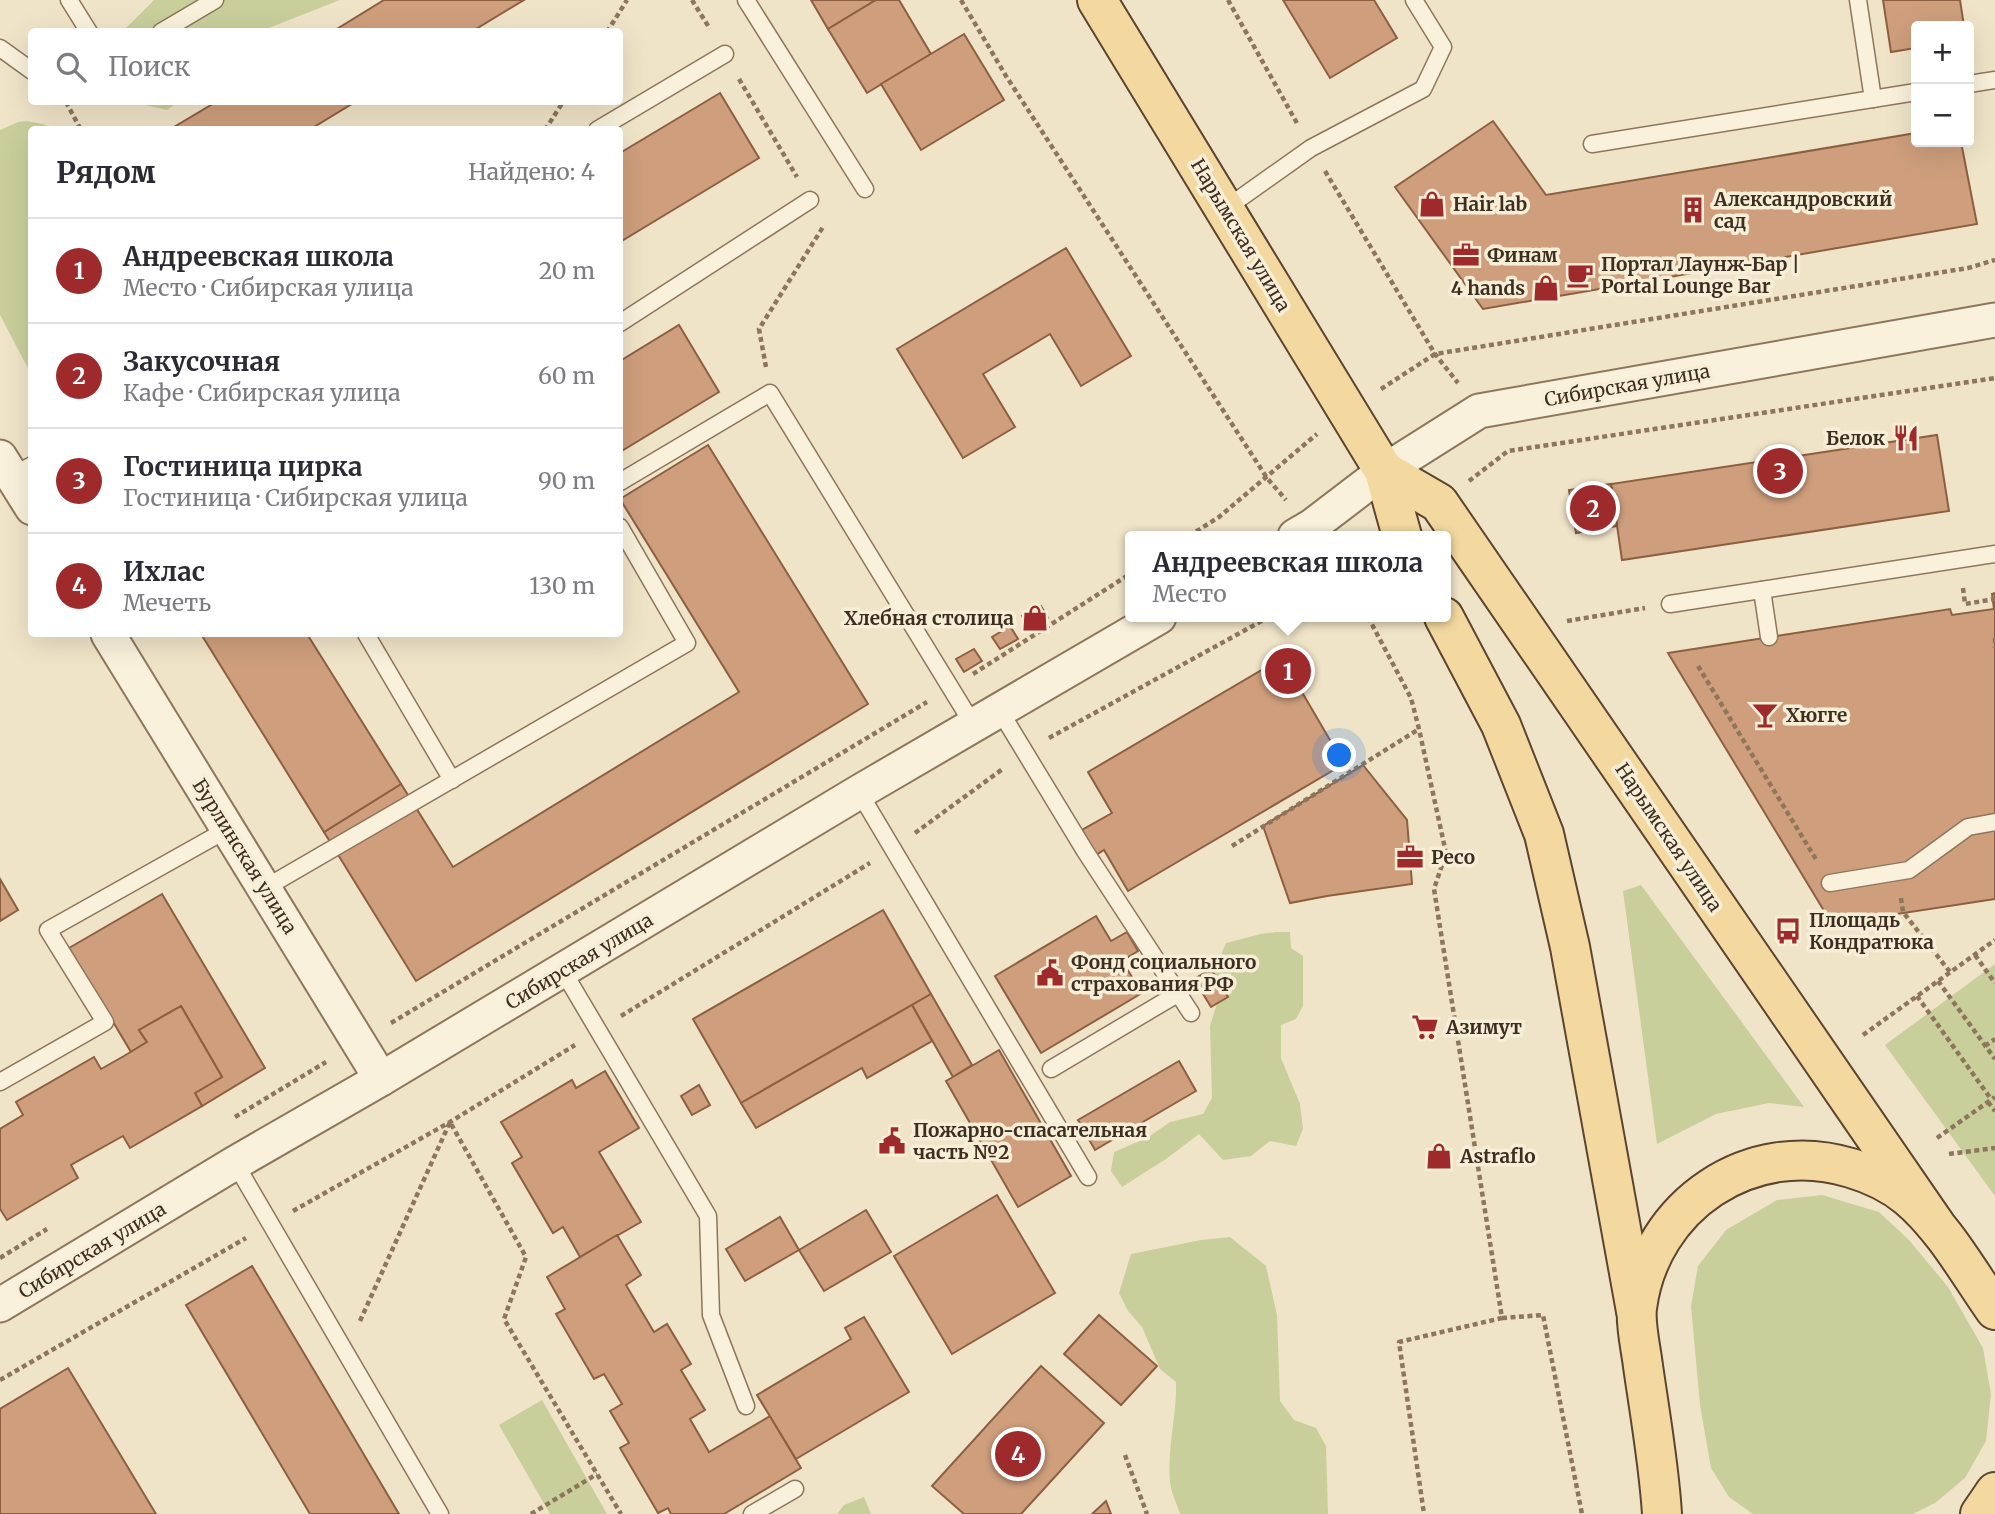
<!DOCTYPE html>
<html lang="ru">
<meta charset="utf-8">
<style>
body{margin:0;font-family:Merriweather,serif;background:#f2f2f3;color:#2b2b33}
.controls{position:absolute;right:21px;top:21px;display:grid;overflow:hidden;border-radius:7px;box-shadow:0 7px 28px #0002}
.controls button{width:63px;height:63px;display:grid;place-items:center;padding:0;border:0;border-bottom:2px solid #e1e1e2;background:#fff;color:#2b2b33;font:35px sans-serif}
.you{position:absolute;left:1340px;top:756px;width:24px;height:24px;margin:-18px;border:5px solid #fff;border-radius:50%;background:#1a73e8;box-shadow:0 0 0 10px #1a73e833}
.badge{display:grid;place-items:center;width:46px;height:46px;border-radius:50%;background:#9e2a2b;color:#fff;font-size:23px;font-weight:700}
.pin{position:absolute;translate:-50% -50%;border:4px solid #fff;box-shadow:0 2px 7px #0006}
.popup{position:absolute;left:1125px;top:531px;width:326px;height:91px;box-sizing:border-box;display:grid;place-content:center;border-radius:7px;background:#fff;filter:drop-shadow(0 2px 5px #0005);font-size:23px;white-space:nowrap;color:#7c7c81}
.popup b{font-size:26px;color:#2b2b33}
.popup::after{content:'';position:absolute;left:50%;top:100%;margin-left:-14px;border:14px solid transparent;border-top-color:#fff}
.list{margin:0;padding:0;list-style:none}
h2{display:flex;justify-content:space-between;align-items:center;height:91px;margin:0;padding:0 28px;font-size:30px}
h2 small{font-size:23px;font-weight:400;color:#7c7c81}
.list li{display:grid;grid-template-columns:46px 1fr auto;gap:21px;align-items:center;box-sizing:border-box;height:105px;padding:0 28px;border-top:2px solid #e1e1e2}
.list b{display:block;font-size:26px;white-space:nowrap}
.list p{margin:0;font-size:23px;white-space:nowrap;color:#7c7c81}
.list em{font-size:23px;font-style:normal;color:#7c7c81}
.icon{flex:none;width:38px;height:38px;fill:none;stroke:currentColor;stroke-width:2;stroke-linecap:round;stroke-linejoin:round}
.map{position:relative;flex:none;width:1995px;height:1514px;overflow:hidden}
.search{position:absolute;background:#fff;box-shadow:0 7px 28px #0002;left:28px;top:28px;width:595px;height:77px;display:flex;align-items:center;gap:18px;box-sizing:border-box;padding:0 24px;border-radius:7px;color:#7c7c81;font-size:26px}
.panel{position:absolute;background:#fff;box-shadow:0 7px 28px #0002;left:28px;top:126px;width:595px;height:511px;border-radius:7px}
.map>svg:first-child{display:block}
.green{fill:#c9cf9b}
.building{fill:#cf9f7d;stroke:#8d5f41;stroke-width:2}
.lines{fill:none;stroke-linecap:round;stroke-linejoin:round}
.service-casing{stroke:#8d765c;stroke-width:19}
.minor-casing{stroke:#8d765c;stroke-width:37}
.primary-casing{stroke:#5b4430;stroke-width:42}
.path{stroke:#8d765c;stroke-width:4.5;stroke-dasharray:5 3.5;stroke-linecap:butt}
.service{stroke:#faf1dc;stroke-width:16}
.minor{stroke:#faf1dc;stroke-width:33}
.primary{stroke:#f3d9a0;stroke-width:38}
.labels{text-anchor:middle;stroke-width:7;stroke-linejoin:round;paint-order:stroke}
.poi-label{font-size:19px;font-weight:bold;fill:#3d2e20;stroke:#f7eed8;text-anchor:start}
.street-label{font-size:19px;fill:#3d2e20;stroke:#f7eed8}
</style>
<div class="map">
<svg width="1995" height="1514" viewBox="0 0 1995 1514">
<rect width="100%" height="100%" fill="#f0e4c8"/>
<g class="green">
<path d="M154,0h186l-79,31 -139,1z"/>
<path d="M135,102h43l-11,8 -31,-7z"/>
<path d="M26,121l17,3 9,5 -20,1 -1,244 -31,-59v-185l18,-8z"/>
<path d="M1641,885l163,222 -35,-4 -53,11 -59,30 -34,-253z"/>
<path d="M1276,932h14l1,16 12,8v50l-7,13 -15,6v33l19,46 3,25 -7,17 -26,-5 -19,15 -28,4 -24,-26 -33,25 -44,28 -11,-16 3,-19 33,-14 23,-16 33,-8 9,-16 -2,-72 8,-26 -5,-21 4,-15 9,-21 35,-9z"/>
<path d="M1995,964v232l-110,-151z"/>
<path d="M1822,1195l57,17 30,28 39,47 35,61 8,46 -5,47 -21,37 -30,25 -22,11h-160l-24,-17 -18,-29 -11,-63 -9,-99 7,-40 28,-36 51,-30z"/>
<path d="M1230,1237l36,29 11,49 3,86 14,19 22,8 10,18 2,68h-148c-3,-10 -9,-21 -10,-32 -3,-34 7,-67 6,-100l-16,-13 -18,-42 -14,-16 -9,-18 12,-39 70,-14z"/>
<path d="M542,1400l65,114h-57l-51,-89z"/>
<path d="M864,1497l7,17h-34l7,-9z"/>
</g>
<g class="building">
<path d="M384,0h140l-53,32h-139z"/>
<path d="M811,0h65l-48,29z"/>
<path d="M876,0h23l32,54 -64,39 -39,-64z"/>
<path d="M1283,0h91l23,38 -67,40z"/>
<path d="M1883,0h77l4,26h-48v22l-25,4z"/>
<path d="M964,34l40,66 -83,50 -40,-66z"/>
<path d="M720,93l39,65 -139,84v-89z"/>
<path d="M216,102h139l-46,28h-140z"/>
<path d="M1493,121l53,74 370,-62v9h45l16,82 -494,85 -88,-122z"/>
<path d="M1066,248l65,108 -50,30 -31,-52 -67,40 32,53 -52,31 -66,-109z"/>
<path d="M679,325l40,67 -99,60v-91z"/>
<path d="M1937,435l12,76 -327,49 -11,-76z"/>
<path d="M708,445l160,259 -452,277 -92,-149 77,-48 52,83 286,-175 -119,-193z"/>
<path d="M1611,484l6,42 -41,7 -7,-43z"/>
<path d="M1995,593v306l-163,25 -164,-271 282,-44 2,6 42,-6 -2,-15z"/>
<path d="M1041,606l7,12 -18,11 -8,-13z"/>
<path d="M1010,626l8,13 -18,10 -8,-12z"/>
<path d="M201,634h106l94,150 -77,48z"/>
<path d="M974,649l8,12 -18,11 -8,-13z"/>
<path d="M1282,658l62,106 -216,127 -24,-41 -8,5 -14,-25 30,-17 -24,-41z"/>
<path d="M1363,765l44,55 5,64 -85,12 -37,7 -27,-77z"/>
<path d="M0,879l18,31 -18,11z"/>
<path d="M162,894l103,174 -63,38 -7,-13 27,-16 -41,-71 -42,24 8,12 -16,10 -62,-104z"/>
<path d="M883,910l48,84 -190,109 -48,-84z"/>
<path d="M1096,916l15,25 16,-9 11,19 -16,10 20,32 -101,60 -46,-77z"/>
<path d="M1211,969l17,28 -17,10 -17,-28z"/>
<path d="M931,994l41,71 -19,12 -41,-72z"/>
<path d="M912,1005l20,36 -65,37 -5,-10 -106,60 -15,-25z"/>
<path d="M181,1006l41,71 -27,16 7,13 -72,42 -7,-12 -52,29 7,13 -71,42 -7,-11v-80l23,-14 -7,-13 78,-45 7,12 23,-13 23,-14 -8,-12z"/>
<path d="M999,1050l72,126 -53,31 -72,-126z"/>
<path d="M1179,1061l17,30 -101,59 -17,-30z"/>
<path d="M605,1071l34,57 -40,24 42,70 -61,35 -17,-30 -10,6 -41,-70 10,-6 -21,-35 71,-42 4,8z"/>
<path d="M699,1085l11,20 -18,10 -11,-19z"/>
<path d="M997,1195l58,98 -103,61 -58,-98z"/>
<path d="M866,1210l25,42 -67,39 -25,-41z"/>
<path d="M780,1217l19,33 -54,31 -19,-32z"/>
<path d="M617,1235l24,40 -15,10 28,47 13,-8 24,40 -10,6 24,40 -15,9 19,33 61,-36 31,52 -77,46h-53l-3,-6 -10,5 -38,-65 9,-5 -19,-32 12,-7 -18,-30 -10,5 -38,-65 9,-5 -18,-32z"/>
<path d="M252,1266l82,138 65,110h-89l-124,-209z"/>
<path d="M1099,1315l58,51 -36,39 -57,-51z"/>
<path d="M864,1317l45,75 -113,67 -39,-64 94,-56 -6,-11z"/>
<path d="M1041,1366l63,57 -83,91h-57l-32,-28z"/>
<path d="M68,1368l88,146h-156v-105z"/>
<path d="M1106,1501l5,13h-19z"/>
</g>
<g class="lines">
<g class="service-casing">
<g id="service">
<path d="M69,0l20,32"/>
<path d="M746,0l119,189"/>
<path d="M1858,0l15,99"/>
<path d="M161,32l54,-32"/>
<path d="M0,48l32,23"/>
<path d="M1969,84l26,-4"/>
<path d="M597,130l128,-76"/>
<path d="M1592,144l324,-52"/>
<path d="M1225,209l86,-61 112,-59 20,-42 -29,-47"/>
<path d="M620,323l190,-123"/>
<path d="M12,476l20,-11"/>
<path d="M620,482l150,-89 204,333"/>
<path d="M1762,590l7,47"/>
<path d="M1670,604l325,-50"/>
<path d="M366,634l86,146"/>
<path d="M1000,711l85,140 106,162"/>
<path d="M859,792l229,385"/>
<path d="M1830,883l79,-13 59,-43 27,-5"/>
<path d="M265,888l422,-245 -67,-116"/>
<path d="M563,971l145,245 3,99 35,91"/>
<path d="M1051,1069l128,-76"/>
<path d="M0,1082l105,-60 -57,-92 180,-101"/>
<path d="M235,1163l205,351"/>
<path d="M752,1514l43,-25"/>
</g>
</g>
<g class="minor-casing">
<g id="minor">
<path d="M0,457l32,51"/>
<path d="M1295,536l17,-10 72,-55 95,-60 516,-91"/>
<path d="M108,634l273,445"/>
<path d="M0,1305l235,-142 146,-84 478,-287 300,-175"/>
</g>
</g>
<g class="primary-casing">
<g id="primary">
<path d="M1097,0l287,471 18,65"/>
<path d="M1384,471l55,32 496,721"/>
<path d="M1444,617l57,108 43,109 26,113 66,364"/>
<path d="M1662,1514c-3,-49 -12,-99 -19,-148 -2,-17 -8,-42 -6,-58 13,-103 114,-171 214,-140 20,6 40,15 57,29 35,29 61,76 87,113"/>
<path d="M1980,1514l15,-22"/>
</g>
</g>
<g class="path">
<path d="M692,0l18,29"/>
<path d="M961,0l45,76 261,402 19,22"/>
<path d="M1228,0l70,125"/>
<path d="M607,32l20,-32"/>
<path d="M739,79l58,98"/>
<path d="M66,102l15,28"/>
<path d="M545,130l18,-28"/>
<path d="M1325,171l110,183 23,29"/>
<path d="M766,367l-7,-38 64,-102"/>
<path d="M1381,389l54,-35 533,-86 27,-8"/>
<path d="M1469,481l39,-30 487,-73"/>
<path d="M1189,536l30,-19 98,-83"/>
<path d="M1963,588l2,16 30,-5"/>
<path d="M1368,617l43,81 8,31 27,124 -12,36 68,429 -103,24 25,172"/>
<path d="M1567,621l78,-13"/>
<path d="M1995,638v10"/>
<path d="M1698,666l119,195"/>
<path d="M973,674l157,-100"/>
<path d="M1049,738l220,-121"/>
<path d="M915,833l89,-65"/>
<path d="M1232,846l187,-117"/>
<path d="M1901,898l2,14 47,60"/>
<path d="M1975,955l20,28"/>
<path d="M1938,981l57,78"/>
<path d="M1917,996l74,103"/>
<path d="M621,1016l249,-153"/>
<path d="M391,1023l536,-321"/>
<path d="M1863,1035l132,-95"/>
<path d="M1985,1046l10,-7"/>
<path d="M1988,1102l7,9"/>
<path d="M235,1117l91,-55"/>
<path d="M1937,1138l58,-41"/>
<path d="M1949,1154l46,-6"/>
<path d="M293,1211l157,-89 125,-77"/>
<path d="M0,1258l47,-29"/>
<path d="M1502,1318l41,-3 39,199"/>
<path d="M360,1321l90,-199 76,135 -22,62 117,195"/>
<path d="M0,1380l246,-142"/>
<path d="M1125,1455l22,59"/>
<path d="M531,1514l66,-40"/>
</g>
<use href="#service" class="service"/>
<use href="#minor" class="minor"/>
<use href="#primary" class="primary"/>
</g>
<defs>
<g id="shop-bare" transform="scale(2.1)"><path d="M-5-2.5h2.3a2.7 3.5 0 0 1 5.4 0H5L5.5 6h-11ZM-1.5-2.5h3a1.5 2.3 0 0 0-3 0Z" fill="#9e2a2b" stroke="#f7eed8" stroke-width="2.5" paint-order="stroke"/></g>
<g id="building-bare" transform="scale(2.1)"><path d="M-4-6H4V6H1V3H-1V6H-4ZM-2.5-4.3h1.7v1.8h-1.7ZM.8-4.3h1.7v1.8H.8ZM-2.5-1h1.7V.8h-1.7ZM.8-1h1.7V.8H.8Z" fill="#9e2a2b" stroke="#f7eed8" stroke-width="2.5" paint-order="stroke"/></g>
<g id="office-bare" transform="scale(2.1)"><path d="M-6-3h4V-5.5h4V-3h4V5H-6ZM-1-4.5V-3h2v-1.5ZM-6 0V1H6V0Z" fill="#9e2a2b" stroke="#f7eed8" stroke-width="2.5" paint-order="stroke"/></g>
<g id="cafe-bare" transform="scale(2.1)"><path d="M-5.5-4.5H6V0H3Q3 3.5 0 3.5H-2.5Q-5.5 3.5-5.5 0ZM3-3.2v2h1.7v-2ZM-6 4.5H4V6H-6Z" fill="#9e2a2b" stroke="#f7eed8" stroke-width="2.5" paint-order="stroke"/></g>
<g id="restaurant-bare" transform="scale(2.1)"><path d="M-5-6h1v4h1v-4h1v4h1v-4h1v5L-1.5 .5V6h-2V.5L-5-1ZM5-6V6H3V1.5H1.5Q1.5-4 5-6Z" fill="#9e2a2b" stroke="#f7eed8" stroke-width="2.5" paint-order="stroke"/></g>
<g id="bar-bare" transform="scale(2.1)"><path d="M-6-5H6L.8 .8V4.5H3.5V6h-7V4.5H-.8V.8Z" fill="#9e2a2b" stroke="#f7eed8" stroke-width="2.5" paint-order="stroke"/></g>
<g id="bus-bare" transform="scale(2.1)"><path d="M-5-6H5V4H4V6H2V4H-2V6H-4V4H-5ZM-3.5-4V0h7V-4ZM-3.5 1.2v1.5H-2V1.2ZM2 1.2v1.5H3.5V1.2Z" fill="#9e2a2b" stroke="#f7eed8" stroke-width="2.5" paint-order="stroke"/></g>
<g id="civic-bare" transform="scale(2.1)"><path d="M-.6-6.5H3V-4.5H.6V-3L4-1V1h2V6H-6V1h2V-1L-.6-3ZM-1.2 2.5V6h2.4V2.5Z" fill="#9e2a2b" stroke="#f7eed8" stroke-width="2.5" paint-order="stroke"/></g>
<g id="supermarket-bare" transform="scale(2.1)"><path d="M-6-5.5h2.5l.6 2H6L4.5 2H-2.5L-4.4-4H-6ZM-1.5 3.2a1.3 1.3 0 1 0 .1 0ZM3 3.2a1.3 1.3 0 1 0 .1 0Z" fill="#9e2a2b" stroke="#f7eed8" stroke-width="2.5" paint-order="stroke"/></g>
</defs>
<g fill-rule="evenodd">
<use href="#shop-bare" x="1432" y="204"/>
<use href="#building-bare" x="1693" y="210"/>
<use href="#office-bare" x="1466" y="255"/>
<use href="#cafe-bare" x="1580" y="275"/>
<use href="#shop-bare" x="1546" y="288"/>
<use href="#restaurant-bare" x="1906" y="438"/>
<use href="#shop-bare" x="1035" y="618"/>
<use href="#bar-bare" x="1765" y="715"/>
<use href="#office-bare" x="1410" y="857"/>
<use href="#bus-bare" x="1788" y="931"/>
<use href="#civic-bare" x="1050" y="973"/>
<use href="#supermarket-bare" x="1425" y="1027"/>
<use href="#civic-bare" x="892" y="1141"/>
<use href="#shop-bare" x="1439" y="1156"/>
</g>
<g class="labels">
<g class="poi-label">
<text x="1714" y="206">Александровский<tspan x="1714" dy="22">сад</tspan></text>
<text x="1453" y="211">Hair lab</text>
<text x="1487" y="262">Финам</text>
<text x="1601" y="271">Портал Лаунж-Бар |<tspan x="1601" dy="22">Portal Lounge Bar</tspan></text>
<text x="1525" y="295" text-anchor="end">4 hands</text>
<text x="1885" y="445" text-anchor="end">Белок</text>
<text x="1014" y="625" text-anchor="end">Хлебная столица</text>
<text x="1786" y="722">Хюгге</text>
<text x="1431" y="864">Рeco</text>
<text x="1809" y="927">Площадь<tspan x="1809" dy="22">Кондратюка</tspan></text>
<text x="1071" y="969">Фонд социального<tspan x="1071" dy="22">страхования РФ</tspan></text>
<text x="1446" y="1034">Азимут</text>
<text x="913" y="1137">Пожарно-спасательная<tspan x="913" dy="22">часть №2</tspan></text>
<text x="1460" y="1163">Astraflo</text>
</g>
<g class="street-label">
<text transform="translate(1241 235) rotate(59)" y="7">Нарымская улица</text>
<text transform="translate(1627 385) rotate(-10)" y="7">Сибирская улица</text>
<text transform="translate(1669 837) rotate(56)" y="7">Нарымская улица</text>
<text transform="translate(245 856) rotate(58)" y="7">Бурлинская улица</text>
<text transform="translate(579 961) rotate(-31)" y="7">Сибирская улица</text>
<text transform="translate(92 1250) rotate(-31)" y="7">Сибирская улица</text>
</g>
</g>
</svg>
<div class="controls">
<button>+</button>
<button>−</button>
</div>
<div class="you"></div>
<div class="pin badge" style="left:1288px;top:671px">1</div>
<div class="popup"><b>Андреевская школа</b>Место</div>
<div class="pin badge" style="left:1593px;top:508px">2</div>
<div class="pin badge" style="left:1780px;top:471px">3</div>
<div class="pin badge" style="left:1018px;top:1454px">4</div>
<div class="search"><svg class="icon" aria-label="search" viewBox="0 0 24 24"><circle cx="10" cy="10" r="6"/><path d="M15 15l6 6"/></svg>Поиск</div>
<section class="panel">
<h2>Рядом<small>Найдено: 4</small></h2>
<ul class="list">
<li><span class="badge">1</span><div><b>Андреевская школа</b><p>Место · Сибирская улица</p></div><em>20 m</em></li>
<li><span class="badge">2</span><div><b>Закусочная</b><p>Кафе · Сибирская улица</p></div><em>60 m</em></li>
<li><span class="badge">3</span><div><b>Гостиница цирка</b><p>Гостиница · Сибирская улица</p></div><em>90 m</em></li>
<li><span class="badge">4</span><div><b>Ихлас</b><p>Мечеть</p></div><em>130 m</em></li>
</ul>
</section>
</div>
